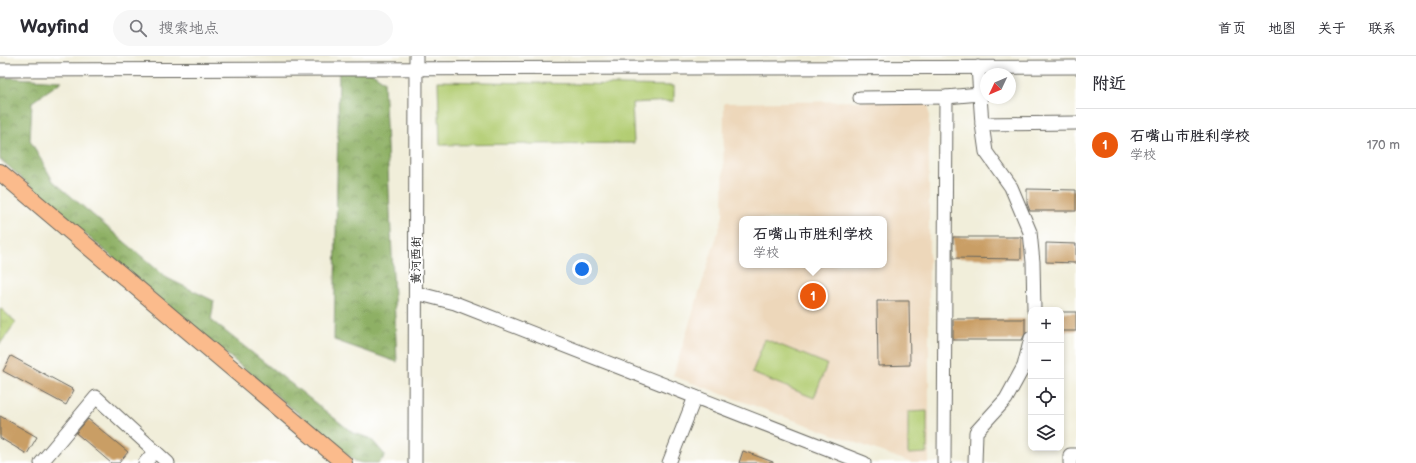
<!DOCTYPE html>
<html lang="zh">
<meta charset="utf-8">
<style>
body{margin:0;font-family:"Balsamiq Sans","LXGW WenKai TC",sans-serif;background:#f7f7f7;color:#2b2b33}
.controls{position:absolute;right:12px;bottom:12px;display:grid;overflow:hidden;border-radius:8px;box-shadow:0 2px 6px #0003}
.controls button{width:36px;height:36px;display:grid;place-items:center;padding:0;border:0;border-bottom:1px solid #e1e1e2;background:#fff;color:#2b2b33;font:20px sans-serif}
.compass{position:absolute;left:980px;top:12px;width:36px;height:36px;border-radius:50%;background:#fff;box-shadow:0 2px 6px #0003;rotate:226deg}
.you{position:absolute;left:582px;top:213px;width:14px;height:14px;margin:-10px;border:3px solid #fff;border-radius:50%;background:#1a73e8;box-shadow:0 0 0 6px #1a73e833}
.badge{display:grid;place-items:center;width:26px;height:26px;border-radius:50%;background:#ea580c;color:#fff;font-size:13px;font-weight:700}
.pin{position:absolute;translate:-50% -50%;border:2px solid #fff;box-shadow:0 1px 4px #0006}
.popup{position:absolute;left:739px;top:160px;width:148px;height:52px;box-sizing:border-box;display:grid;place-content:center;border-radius:8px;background:#fff;filter:drop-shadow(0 1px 3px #0005);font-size:13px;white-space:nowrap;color:#7c7c81}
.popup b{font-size:15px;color:#2b2b33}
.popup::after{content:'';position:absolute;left:50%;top:100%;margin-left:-8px;border:8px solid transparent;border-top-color:#fff}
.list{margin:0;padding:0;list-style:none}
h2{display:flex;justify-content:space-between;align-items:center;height:52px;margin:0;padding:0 16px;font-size:17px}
h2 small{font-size:13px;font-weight:400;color:#7c7c81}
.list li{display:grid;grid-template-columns:26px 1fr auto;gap:12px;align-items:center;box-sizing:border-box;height:72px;padding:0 16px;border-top:1px solid #e1e1e2}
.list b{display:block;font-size:15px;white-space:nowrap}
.list p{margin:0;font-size:13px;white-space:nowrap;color:#7c7c81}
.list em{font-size:13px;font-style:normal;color:#7c7c81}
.icon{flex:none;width:22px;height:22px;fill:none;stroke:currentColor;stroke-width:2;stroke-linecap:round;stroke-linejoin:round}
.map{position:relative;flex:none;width:1076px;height:407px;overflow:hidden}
header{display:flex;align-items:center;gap:24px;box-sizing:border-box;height:56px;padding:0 20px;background:#fff;border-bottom:1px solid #e1e1e2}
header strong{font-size:19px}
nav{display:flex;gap:22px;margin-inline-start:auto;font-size:14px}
.search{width:280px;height:36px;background:#f7f7f7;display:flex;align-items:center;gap:10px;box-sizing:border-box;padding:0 14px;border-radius:22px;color:#7c7c81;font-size:15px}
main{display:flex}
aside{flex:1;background:#fff}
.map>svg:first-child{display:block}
.built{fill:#edd7ba;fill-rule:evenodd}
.green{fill:#b3cd73;stroke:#687448}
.forest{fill:url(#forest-crowns);stroke:#556640}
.park{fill:url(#park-tufts);stroke:#687448}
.building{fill:#c99e65}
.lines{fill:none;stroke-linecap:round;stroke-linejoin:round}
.minor-casing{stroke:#67665e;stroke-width:15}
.major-casing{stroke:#67665e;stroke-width:18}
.minor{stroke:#fff;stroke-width:13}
.major{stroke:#fbbb8c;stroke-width:16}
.labels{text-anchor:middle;stroke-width:4;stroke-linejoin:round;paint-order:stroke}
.street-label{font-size:12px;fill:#1c1c1c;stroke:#fff}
</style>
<header>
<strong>Wayfind</strong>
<div class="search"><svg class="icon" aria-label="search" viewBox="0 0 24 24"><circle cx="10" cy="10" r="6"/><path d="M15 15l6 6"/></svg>搜索地点</div>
<nav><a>首页</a><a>地图</a><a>关于</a><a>联系</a></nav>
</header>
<main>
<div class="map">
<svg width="1076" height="407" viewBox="0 0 1076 407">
<defs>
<pattern id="forest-crowns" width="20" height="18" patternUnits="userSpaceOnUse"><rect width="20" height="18" fill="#8eb065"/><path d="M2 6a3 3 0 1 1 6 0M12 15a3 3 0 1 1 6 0" fill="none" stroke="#738e52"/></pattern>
<pattern id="park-tufts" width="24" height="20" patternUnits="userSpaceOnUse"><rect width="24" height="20" fill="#b3cd73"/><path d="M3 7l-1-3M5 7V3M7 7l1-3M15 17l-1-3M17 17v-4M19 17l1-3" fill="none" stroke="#99af63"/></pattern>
</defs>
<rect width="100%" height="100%" fill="#fff"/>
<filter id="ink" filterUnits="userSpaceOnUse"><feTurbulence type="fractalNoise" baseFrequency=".025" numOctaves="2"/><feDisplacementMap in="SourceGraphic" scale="8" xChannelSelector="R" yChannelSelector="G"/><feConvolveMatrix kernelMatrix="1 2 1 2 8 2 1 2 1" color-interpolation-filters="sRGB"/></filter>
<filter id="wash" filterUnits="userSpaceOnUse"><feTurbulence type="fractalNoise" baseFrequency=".012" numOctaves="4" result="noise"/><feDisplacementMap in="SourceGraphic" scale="16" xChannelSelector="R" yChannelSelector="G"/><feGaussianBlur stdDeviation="0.9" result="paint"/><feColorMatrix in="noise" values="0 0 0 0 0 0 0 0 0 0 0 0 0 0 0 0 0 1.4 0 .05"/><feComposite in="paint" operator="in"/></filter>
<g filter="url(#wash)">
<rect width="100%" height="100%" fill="#f1eeda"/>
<path class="built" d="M929,44v363h-17l-239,-87 50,-160 1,-113zM742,163h142v46h-142z"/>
<g class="green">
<path d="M438,25l236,5v15l-42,2 2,40 -194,2z"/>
<path d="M765,283l62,25 -13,34 -62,-25z"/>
<path d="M927,355v42l-19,1v-42z"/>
</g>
<g class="forest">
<path d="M339,14l32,2 13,9 13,281 -63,-22z"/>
<path d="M0,21l62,4 -30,21 -2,38 23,41 114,97 47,23 -3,19 142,113 17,5 16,18 -8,7h-16l-7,-2 -197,-164 -158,-138z"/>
</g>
<path class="park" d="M0,252l16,14 -16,22z"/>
<g id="blocks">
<g class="building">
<path d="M1027,133l49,1v21h-46l-3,-8z"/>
<path d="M953,181h68v22l-68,-1z"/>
<path d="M1046,187l30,1v19l-30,-1z"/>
<path d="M877,245h32l1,64 -32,1z"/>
<rect x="1061" y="256" width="15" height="19"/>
<path d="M953,263h72v15l-3,6h-69z"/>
<path d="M11,300l63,34 -8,15 -63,-34z"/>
<path d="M0,360l37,21 -10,17 -27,-16z"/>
<path d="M88,363l40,33 -9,11h-8l-35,-30z"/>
<path d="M743,395l30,11v1h-34z"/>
</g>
</g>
</g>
<g filter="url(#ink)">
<use href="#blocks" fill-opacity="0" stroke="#67665e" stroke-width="1"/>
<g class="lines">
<g class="minor-casing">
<g id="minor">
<path d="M978,11l4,57 4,28 25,35 19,45 3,30 1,48"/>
<path d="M0,14l1076,-3"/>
<path d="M860,42l86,-1 34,-3"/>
<path d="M982,68l94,-1"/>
<path d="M416,237l39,10 409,160"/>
<path d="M41,407l55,-66 72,66"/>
<path d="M145,407l10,-12"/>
<path d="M415,407l1,-407"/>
<path d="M669,407l26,-66"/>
<path d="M944,407l2,-366"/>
<path d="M975,407l1,-31 30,-33 18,-33 7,-28"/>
<path d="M1070,407v-8h6"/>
</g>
</g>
<g class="major-casing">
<path id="major" d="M0,116l344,291"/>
</g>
<use href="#minor" class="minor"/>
<use href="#major" class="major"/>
</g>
</g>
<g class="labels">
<g class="street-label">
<text transform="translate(416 204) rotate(-90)" y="4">黄河西街</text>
</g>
</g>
</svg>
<div class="controls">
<button>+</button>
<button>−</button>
<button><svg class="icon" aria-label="locate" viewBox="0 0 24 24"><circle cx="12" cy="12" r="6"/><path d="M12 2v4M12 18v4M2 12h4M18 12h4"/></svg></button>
<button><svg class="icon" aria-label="layers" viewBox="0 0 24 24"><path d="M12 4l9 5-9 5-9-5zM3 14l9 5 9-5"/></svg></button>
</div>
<svg class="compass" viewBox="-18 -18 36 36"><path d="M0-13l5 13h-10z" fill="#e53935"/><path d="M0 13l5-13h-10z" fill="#7c7c81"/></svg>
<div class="you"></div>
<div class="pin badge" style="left:813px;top:240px">1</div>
<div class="popup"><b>石嘴山市胜利学校</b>学校</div>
</div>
<aside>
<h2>附近<small></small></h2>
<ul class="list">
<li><span class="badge">1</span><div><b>石嘴山市胜利学校</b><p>学校</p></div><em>170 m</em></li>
</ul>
</aside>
</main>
